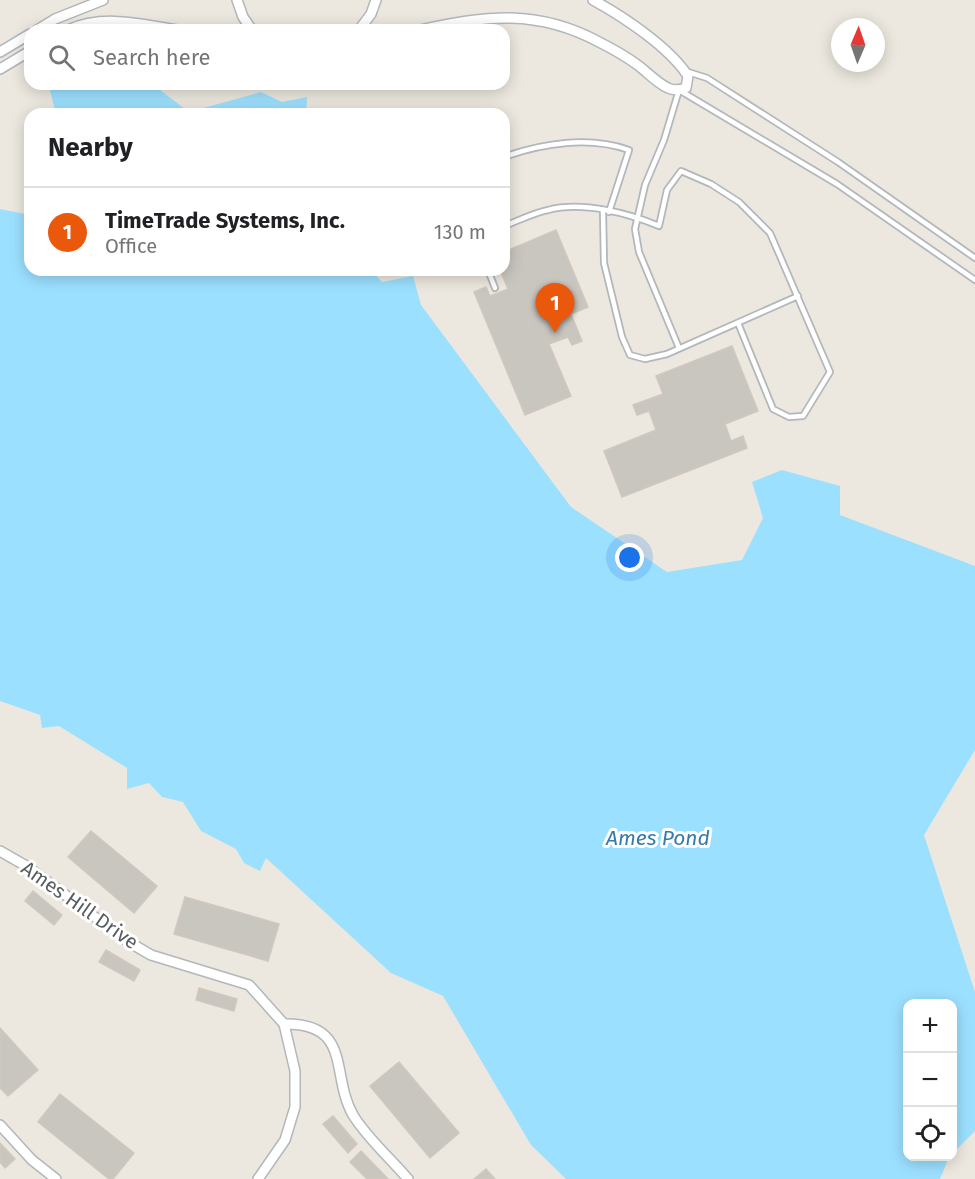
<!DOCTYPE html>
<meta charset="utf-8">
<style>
body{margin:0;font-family:"Fira Sans",sans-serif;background:#f6f6f6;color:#202124}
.controls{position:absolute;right:18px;bottom:18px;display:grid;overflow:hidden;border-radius:12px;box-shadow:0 3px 15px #0003}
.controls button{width:54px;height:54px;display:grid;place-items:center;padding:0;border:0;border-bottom:2px solid #e0e0e0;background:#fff;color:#202124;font:30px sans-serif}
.compass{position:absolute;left:831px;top:18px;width:54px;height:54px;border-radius:50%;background:#fff;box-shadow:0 3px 15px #0003;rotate:2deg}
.you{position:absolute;left:630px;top:558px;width:21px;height:21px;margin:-15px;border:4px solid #fff;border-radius:50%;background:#1a73e8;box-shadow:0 0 0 9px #1a73e833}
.badge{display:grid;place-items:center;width:39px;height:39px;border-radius:50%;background:#ea580c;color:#fff;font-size:20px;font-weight:700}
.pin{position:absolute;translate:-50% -50px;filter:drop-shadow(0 2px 3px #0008)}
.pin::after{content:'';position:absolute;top:32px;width:21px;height:18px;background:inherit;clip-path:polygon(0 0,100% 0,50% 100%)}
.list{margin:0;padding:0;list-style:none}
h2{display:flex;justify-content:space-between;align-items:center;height:78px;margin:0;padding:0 24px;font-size:26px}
h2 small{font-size:20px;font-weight:400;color:#757577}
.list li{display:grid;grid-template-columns:39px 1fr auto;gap:18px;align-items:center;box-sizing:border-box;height:90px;padding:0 24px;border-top:2px solid #e0e0e0}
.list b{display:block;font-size:22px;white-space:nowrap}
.list p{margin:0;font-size:20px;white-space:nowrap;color:#757577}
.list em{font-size:20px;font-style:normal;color:#757577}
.icon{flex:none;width:33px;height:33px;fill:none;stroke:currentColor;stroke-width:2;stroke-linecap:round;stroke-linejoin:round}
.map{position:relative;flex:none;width:975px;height:1179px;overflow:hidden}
.search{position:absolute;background:#fff;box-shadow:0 3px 15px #0003;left:24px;top:24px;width:486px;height:66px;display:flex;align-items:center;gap:15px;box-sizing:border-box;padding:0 21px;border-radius:18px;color:#757577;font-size:22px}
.panel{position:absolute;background:#fff;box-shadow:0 3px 15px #0003;left:24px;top:108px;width:486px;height:168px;border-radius:18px}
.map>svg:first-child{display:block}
.water{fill:#9ce0ff}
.building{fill:#c9c5bf;stroke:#d0c8be;stroke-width:1.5}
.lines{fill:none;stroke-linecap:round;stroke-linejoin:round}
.lane-casing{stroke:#b2b7bb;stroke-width:8}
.street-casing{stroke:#b2b7bb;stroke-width:12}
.lane{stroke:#fff;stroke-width:4.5}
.street{stroke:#fff;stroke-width:9}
.labels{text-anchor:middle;stroke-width:6;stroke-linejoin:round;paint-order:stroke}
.street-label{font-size:20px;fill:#585d61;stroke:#fff}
.water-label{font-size:21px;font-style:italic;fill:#377ca8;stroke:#fff}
</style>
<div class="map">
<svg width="975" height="1179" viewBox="0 0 975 1179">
<rect width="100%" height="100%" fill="#ece8df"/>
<g class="water">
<path d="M51,84h101l37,28 72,-20 21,10 25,-5 -1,17h-250l-7,-27z"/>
<path d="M0,209l30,6v55h341l11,12 31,-6 8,29 150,202 96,65 75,-12 21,-42 -11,-36 30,-12 58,16v29l135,51v184l-51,85 51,157v139l-22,22 -1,-149h-44v152l41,1 -9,22h-374l-35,-34 -88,-149 -52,-23 -125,-115 -6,13 -16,-8 -8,-14 -35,-18 -18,-29 -21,-5 -13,-14 -22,6v-21l-68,-42 -17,2 -2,-13 -40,-14z"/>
</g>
<g class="building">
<path d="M556,230l32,77 -17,7 11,27 -10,4 -4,-8 -19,7 22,52 -46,19 -51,-123 12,-5 4,9 18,-7 -8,-19h4v-18z"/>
<path d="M732,346l26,65 -33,13 6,17 12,-5 4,12 -125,49 -18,-46 52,-21 -7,-19 -12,4 -4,-10 30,-11 -7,-18z"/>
<path d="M91,831l66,55 -23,27 -66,-56z"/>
<path d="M33,891l29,24 -8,10 -29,-24z"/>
<path d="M185,897l94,27 -11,37 -94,-27z"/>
<path d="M106,950l34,20 -6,11 -35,-19z"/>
<path d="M199,988l38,11 -3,12 -38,-11z"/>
<path d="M0,1028l38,42 -30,26 -8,-8z"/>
<path d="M399,1062l60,71 -29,25 -60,-72z"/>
<path d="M60,1094l74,59 -21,26h-4l-71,-57z"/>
<path d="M333,1116l24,28 -9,9 -25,-29z"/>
<path d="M0,1143l15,16 -10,9 -5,-6z"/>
<path d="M361,1151l27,28h-21l-17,-17z"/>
<path d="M486,1169l9,10h-21z"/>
</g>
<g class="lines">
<g class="lane-casing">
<g id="lane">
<path d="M688,72l19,6 131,84 137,96"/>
<path d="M504,157c39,-14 85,-21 125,-7l-20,62"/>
<path d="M603,211l1,52 18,74 8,18 15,4 22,-5 131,-58"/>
<path d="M504,226c14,-5 29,-13 44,-16 34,-9 80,3 111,16l8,-36 14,-19 30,13 28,18 31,31 60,139 -27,44 -14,1 -16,-8 -35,-86"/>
<path d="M488,270l7,18"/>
<path d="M679,348l-40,-96 -4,-23 10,-44 19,-45 15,-50 158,94 138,96"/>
</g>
</g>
<g class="street-casing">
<g id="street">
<path d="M237,0l6,17 9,13"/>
<path d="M37,30l18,-11 48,-19"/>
<path d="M68,30c35,-16 72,-6 109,0"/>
<path d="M359,30l12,-16 5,-14"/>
<path d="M420,30c65,-15 118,-21 179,12 14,7 28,15 40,24 9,7 18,17 29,22 6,3 12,2 18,0l2,-12c-19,-29 -64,-59 -95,-76"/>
<path d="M0,52l30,-18"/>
<path d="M0,69l30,-18"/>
<path d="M0,851l28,16 99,74 24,14 98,30 35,39 11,47v36l-10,33 -27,39"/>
<path d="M284,1024c69,-1 46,51 69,91 14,23 38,44 55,64"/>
<path d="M0,1125l32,35 24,19"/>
</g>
</g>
<use href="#lane" class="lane"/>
<use href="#street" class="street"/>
</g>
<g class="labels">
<g class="street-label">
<text transform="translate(80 905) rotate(35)" y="7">Ames Hill Drive</text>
</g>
<g class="water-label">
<text x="658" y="845">Ames Pond</text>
</g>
</g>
</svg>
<div class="controls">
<button>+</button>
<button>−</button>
<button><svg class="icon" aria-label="locate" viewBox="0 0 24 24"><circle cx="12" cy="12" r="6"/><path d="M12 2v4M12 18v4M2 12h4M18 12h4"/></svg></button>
</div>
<svg class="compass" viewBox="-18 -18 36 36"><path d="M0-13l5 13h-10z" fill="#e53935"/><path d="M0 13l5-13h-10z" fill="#757577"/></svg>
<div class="you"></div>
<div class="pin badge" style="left:555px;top:333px">1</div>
<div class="search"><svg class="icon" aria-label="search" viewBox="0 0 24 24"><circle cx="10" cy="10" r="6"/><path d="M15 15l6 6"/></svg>Search here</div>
<section class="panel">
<h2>Nearby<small></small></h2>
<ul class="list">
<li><span class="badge">1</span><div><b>TimeTrade Systems, Inc.</b><p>Office</p></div><em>130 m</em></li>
</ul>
</section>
</div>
